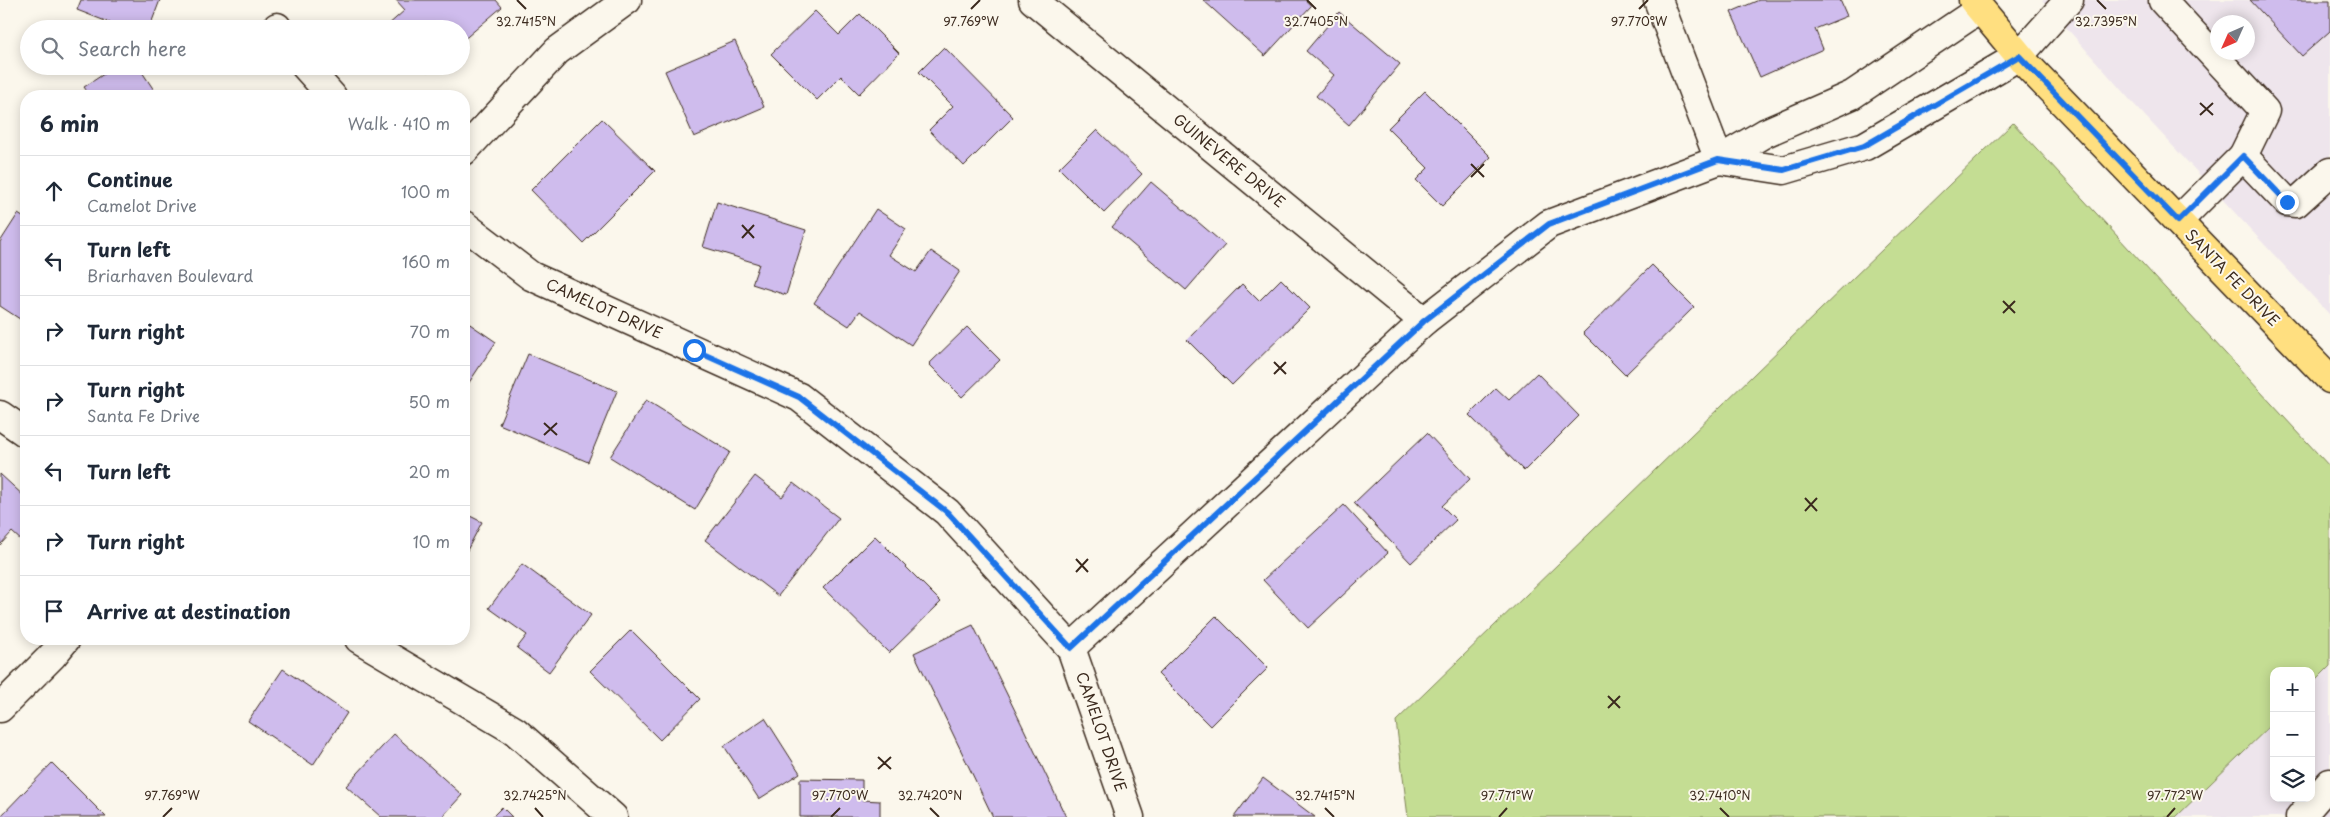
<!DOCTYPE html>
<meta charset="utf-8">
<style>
body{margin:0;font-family:"Playpen Sans",sans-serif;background:#f2f2f3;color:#1f2937}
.controls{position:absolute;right:15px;bottom:15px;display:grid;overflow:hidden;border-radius:10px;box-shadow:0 2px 12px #0003}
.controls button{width:45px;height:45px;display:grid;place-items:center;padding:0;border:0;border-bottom:1px solid #e0e1e3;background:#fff;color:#1f2937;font:25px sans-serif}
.compass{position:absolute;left:2210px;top:15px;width:45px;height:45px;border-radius:50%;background:#fff;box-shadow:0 2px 12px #0003;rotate:225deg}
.stop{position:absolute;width:15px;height:15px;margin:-11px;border:4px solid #1a73e8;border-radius:50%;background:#fff}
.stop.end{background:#1a73e8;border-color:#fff;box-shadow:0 1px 5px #0008}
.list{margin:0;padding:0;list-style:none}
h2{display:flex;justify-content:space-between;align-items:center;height:65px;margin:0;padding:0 20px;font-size:21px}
h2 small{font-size:16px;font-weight:400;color:#747a83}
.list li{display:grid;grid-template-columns:32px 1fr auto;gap:15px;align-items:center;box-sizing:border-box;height:70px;padding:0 20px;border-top:1px solid #e0e1e3}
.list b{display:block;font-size:19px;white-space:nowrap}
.list p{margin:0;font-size:16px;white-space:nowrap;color:#747a83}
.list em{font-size:16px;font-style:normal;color:#747a83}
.icon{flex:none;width:28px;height:28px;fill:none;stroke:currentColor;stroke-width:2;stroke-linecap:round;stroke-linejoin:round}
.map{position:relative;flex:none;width:2330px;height:817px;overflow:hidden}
.search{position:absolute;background:#fff;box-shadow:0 2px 12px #0003;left:20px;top:20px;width:450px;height:55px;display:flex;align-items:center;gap:12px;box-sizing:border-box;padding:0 18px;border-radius:28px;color:#747a83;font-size:19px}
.panel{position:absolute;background:#fff;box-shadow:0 2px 12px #0003;left:20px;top:90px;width:450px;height:555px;border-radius:20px}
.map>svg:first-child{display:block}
.built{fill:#eee5ec;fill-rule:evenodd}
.green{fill:#c4dd93;stroke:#808458}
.building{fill:#cfbced;stroke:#3b2a1e}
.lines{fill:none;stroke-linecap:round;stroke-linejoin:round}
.minor-casing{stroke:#3b2a1e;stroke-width:31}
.major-casing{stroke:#3b2a1e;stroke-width:31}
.minor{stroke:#fbf7ec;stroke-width:28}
.major{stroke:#ffdf80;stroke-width:28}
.route{stroke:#1a73e8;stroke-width:6}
.ticks{fill:none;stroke:#3b2a1e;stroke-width:2}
.labels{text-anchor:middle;stroke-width:4;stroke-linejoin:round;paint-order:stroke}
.street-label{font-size:15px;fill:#3b2a1e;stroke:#fbf7ec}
.ticks-label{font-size:12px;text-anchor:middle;fill:#3b2a1e;stroke:#fbf7ec;stroke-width:4;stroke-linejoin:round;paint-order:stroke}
</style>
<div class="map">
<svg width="2330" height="817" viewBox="0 0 2330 817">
<rect width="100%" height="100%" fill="#fbf7ec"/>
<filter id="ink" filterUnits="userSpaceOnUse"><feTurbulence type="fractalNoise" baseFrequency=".02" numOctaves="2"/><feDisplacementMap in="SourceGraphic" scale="10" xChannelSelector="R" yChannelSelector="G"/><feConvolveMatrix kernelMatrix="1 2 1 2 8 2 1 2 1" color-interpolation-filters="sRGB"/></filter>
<g filter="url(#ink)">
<g class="built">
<path d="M2042,0h288v315l-199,-214zM2218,22h30v30h-30z"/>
<path d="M2330,666v151h-154l98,-95v76h37v-113z"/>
</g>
<path class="green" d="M2013,123l317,344v199l-19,19v-14h-37v51l-98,95h-768l-12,-96z"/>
<g class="building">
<path d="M81,0h79l-11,29h-23l-49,-19z"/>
<path d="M396,0h100l6,7 -41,35v-13h-72l-2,-3 18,-16z"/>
<path d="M1203,0h102l6,6 -46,50z"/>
<path d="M1759,0h81l7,16 -32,13 8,20 -63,28 -29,-65z"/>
<path d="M2250,0h80v31l-28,25z"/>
<path d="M815,11l24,24 21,-21 39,39 -40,41 -18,-18 -24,24 -46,-46z"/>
<path d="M1339,12l61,52 -51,61 -33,-29 18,-21 -28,-24z"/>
<path d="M735,41l29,66 -70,30 -29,-66z"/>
<path d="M944,47l69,70 -49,49 -35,-36 24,-24 -34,-34z"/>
<path d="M116,66h22l20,30h-73l4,-2 -5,-7z"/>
<path d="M422,66h12l-7,6z"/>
<path d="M1425,91l66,66 -49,49 -26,-26 12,-12 -40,-40z"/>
<path d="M602,119l53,52 -72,72 -52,-53z"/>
<path d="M1097,130l45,44 -38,39 -45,-45z"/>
<path d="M1151,182l74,63 -39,45 -74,-63z"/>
<path d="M717,202l89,28 -20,65 -34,-11 7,-20 -56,-17z"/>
<path d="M876,209l30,20 -17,26 27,17 15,-21 29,20 -49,74 -51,-34 -11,15 -35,-23z"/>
<path d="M18,214l8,5v104l-26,-17v-64z"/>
<path d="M1652,265l42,42 -69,68 -42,-42z"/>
<path d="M1281,279l29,29 -78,77 -45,-45 55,-56 17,17z"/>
<path d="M464,320l32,22 -32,48z"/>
<path d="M967,327l33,33 -38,37 -33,-33z"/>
<path d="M528,354l89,37 -29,71 -89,-38z"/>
<path d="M1537,373l42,43 -55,55 -55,-56 27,-27 13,12z"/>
<path d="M646,400l84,52 -35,58 -85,-53z"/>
<path d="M1427,433l43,46 -28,27 14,14 -45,43 -57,-60z"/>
<path d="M0,474l26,24v43l-2,2 -12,-11 -12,13z"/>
<path d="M755,476l27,21 11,-14 46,35 -61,78 -73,-56z"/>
<path d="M1344,505l44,48 -80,75 -45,-48z"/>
<path d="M464,513l18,9 -18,34z"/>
<path d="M875,536l66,66 -52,51 -66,-65z"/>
<path d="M522,564l69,51 -42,57 -32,-24 10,-13 -38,-27z"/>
<path d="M1216,616l52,52 -58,58 -52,-52z"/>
<path d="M973,625l50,102 43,90h-73l-79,-164z"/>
<path d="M631,630l69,69 -40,41 -70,-69z"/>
<path d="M283,669l64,44 -34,52 -65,-44z"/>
<path d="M765,718l35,55 -41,26 -35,-53z"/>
<path d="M394,734l68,61 -20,22h-61l-35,-31z"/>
<path d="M52,763l54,54h-106z"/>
<path d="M1263,778l52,39h-81z"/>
<path d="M800,779l62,1v20l18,1v16h-80z"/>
<path d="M502,807l10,10h-20z"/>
</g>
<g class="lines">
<g class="minor-casing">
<g id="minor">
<path d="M1033,0l391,321"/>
<path d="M1658,0l61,160"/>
<path d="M2163,1l102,110 -22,45"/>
<path d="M277,27l1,2"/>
<path d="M305,66l27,30"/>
<path d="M464,151l93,-100 70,-51"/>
<path d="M1719,160l65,10 81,-24 154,-90 50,-56"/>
<path d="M2178,221l65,-65 44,46 9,1 34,-31"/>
<path d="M464,225l67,51 268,121 148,115 124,136 59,169"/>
<path d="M0,415l26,18"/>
<path d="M359,639l156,92 98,86"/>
<path d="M1071,648l353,-327 125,-97 170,-64 46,-27 87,-38 128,-86"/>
<path d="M0,708l53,-53 13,-16"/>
<path d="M2300,817l30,-34"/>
</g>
</g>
<g class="major-casing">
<path id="major" d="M1973,0l54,65 303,314"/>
</g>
<use href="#minor" class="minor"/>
<use href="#major" class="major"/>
</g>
</g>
<g class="lines" filter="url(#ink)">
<path class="route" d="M694,350l105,47 148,115 124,136 353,-327 125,-97 169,-64 66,10 80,-24 155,-90 159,165 65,-65 44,46"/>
</g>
<path class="ticks" d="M517,0l9,9M1307,0l9,9M2097,0l9,9M971,9l9,-9M1639,9l9,-9M2200,103l13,12M2200,115l13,-12M1471,164l13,13M1471,177l13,-13M742,225l12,13M742,238l12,-13M2003,301l12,12M2003,313l12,-12M1274,362l12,12M1274,374l12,-12M544,423l13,12M544,435l13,-12M1805,498l12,13M1805,511l12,-13M1076,559l12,13M1076,572l12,-13M1608,696l12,12M1608,708l12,-12M878,757l13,12M878,769l13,-12M535,808l8,9M930,808l9,9M1325,808l9,9M1720,808l9,9M163,817l9,-9M831,817l9,-9M1499,817l8,-9M2167,817l8,-9"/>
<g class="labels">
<g class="street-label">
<text transform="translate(1229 161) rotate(39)" y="5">GUINEVERE DRIVE</text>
<text transform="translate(2232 278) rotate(46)" y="5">SANTA FE DRIVE</text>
<text transform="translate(604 309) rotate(24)" y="5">CAMELOT DRIVE</text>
<text transform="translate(1101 732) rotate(71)" y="5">CAMELOT DRIVE</text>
</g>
</g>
<g class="ticks-label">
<text x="526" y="26">32.7415°N</text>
<text x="971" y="26">97.769°W</text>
<text x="1316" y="26">32.7405°N</text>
<text x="1639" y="26">97.770°W</text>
<text x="2106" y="26">32.7395°N</text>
<text x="840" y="800">97.770°W</text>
<text x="2175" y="800">97.772°W</text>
<text x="172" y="800">97.769°W</text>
<text x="535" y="800">32.7425°N</text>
<text x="930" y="800">32.7420°N</text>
<text x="1325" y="800">32.7415°N</text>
<text x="1507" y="800">97.771°W</text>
<text x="1720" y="800">32.7410°N</text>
</g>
</svg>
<div class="controls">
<button>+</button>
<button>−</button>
<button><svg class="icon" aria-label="layers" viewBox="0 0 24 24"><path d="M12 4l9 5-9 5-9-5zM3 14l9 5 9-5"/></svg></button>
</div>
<svg class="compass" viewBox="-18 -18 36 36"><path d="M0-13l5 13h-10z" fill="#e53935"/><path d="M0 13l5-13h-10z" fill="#747a83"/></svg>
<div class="stop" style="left:694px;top:350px"></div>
<div class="stop end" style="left:2287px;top:202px"></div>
<div class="search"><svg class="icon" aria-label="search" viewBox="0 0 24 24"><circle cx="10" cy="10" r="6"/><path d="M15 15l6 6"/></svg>Search here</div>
<section class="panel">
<h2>6 min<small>Walk · 410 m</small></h2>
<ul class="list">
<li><svg class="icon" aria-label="ahead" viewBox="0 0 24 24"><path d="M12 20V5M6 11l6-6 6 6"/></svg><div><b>Continue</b><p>Camelot Drive</p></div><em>100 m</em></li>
<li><svg class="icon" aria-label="left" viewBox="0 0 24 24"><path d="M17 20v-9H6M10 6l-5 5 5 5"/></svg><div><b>Turn left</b><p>Briarhaven Boulevard</p></div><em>160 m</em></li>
<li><svg class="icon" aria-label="right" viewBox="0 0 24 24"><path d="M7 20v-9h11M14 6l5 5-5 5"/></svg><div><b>Turn right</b></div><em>70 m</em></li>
<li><svg class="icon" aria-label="right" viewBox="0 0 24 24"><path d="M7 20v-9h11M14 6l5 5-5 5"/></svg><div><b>Turn right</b><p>Santa Fe Drive</p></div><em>50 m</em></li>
<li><svg class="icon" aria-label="left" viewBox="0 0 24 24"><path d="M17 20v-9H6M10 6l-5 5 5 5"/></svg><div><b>Turn left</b></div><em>20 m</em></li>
<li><svg class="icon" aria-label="right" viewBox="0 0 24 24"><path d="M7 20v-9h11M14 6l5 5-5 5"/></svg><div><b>Turn right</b></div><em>10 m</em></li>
<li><svg class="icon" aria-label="arrive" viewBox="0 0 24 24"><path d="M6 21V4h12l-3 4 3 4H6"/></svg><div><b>Arrive at destination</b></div></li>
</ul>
</section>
</div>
